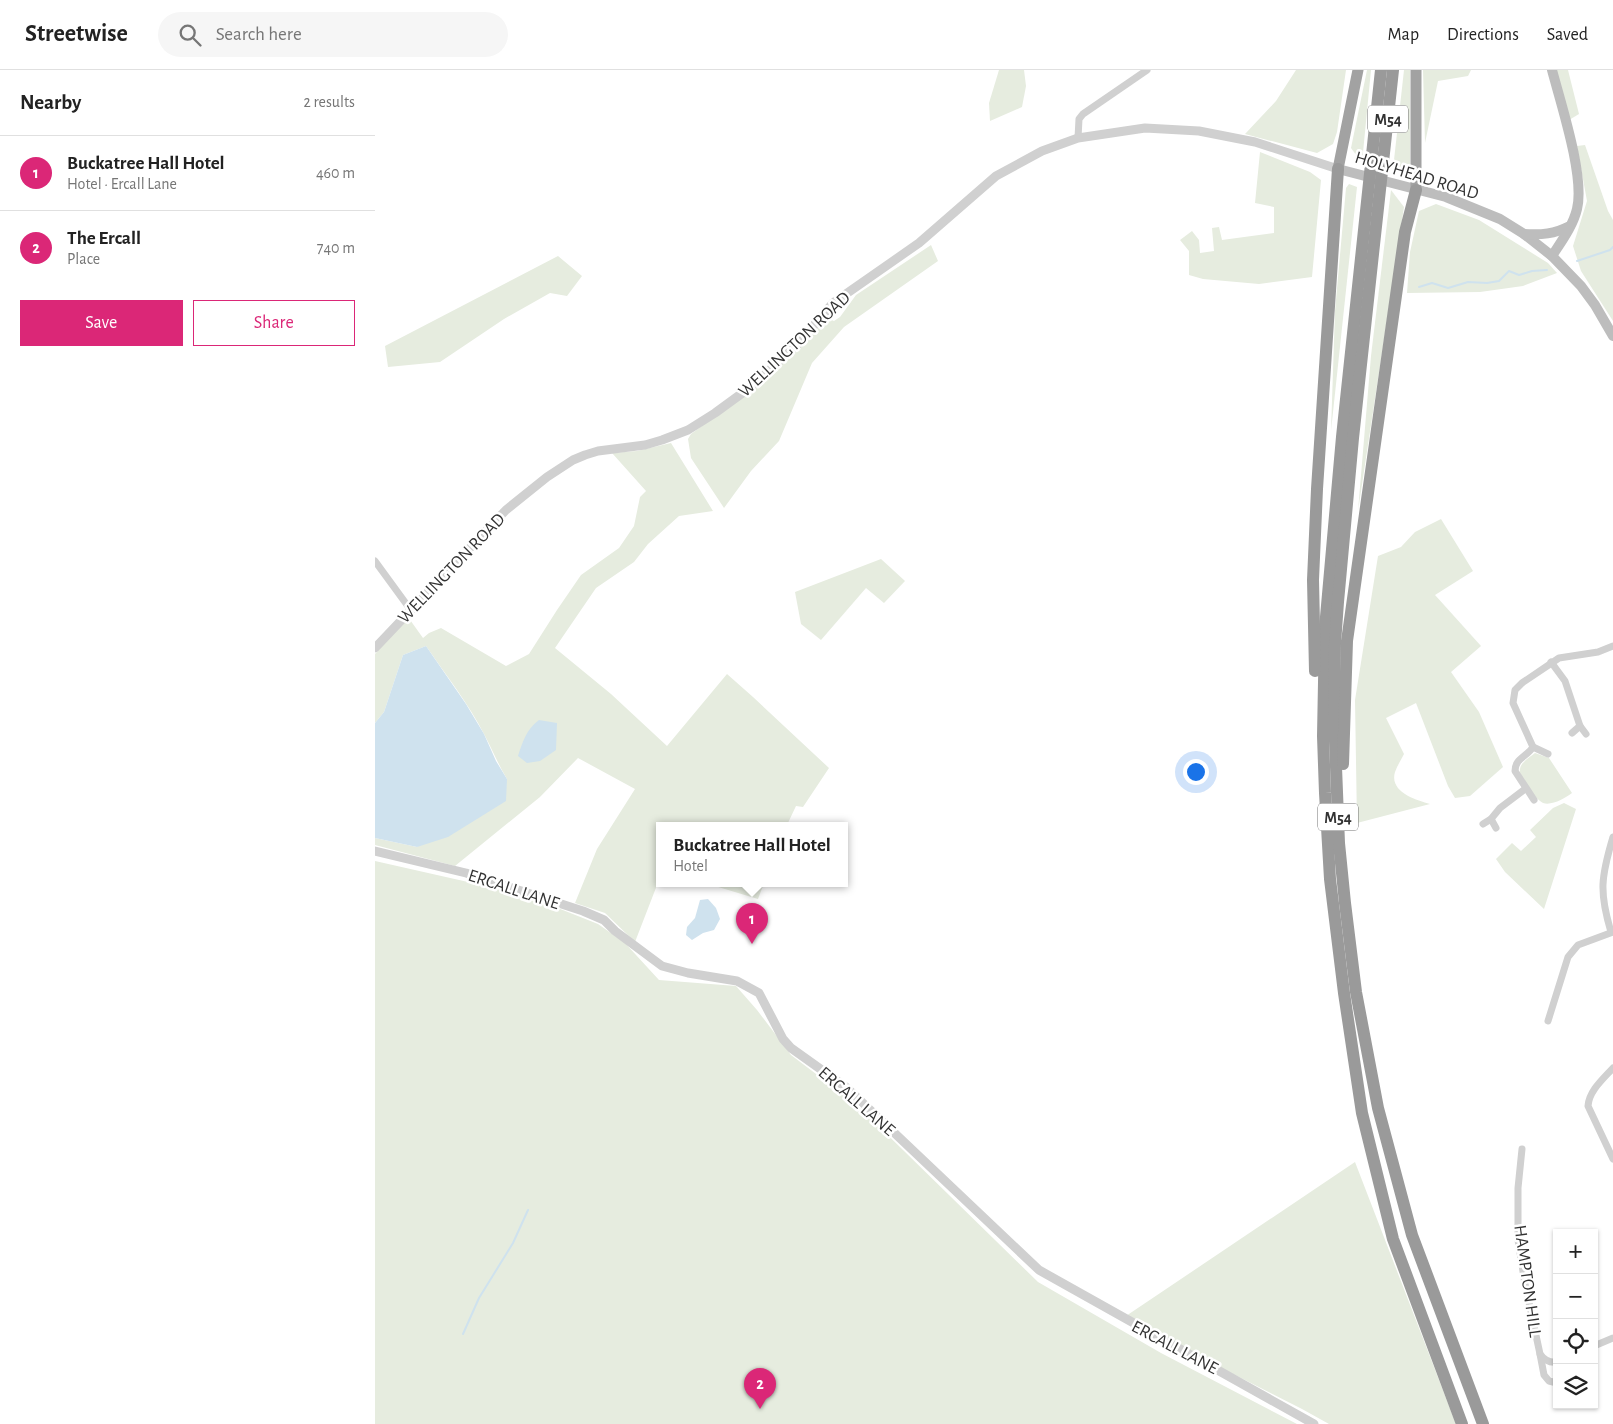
<!DOCTYPE html>
<meta charset="utf-8">
<style>
body{margin:0;font-family:"Alegreya Sans",sans-serif;background:#f6f6f6;color:#222}
.controls{position:absolute;right:15px;bottom:15px;display:grid;overflow:hidden;border-radius:0px;box-shadow:0 1px 4px #0004}
.controls button{width:45px;height:45px;display:grid;place-items:center;padding:0;border:0;border-bottom:1px solid #e0e0e0;background:#fff;color:#222;font:25px sans-serif}
.you{position:absolute;left:820px;top:701px;width:18px;height:18px;margin:-12px;border:4px solid #fff;border-radius:50%;background:#1a73e8;box-shadow:0 0 0 8px #1a73e833}
.badge{display:grid;place-items:center;width:32px;height:32px;border-radius:50%;background:#db2777;color:#fff;font-size:16px;font-weight:700}
.pin{position:absolute;translate:-50% -41px;filter:drop-shadow(0 1px 2px #0008)}
.pin::after{content:'';position:absolute;top:26px;width:18px;height:15px;background:inherit;clip-path:polygon(0 0,100% 0,50% 100%)}
.popup{position:absolute;left:281px;top:752px;width:192px;height:65px;box-sizing:border-box;display:grid;place-content:center;border-radius:0px;background:#fff;filter:drop-shadow(0 1px 4px #0005);font-size:16px;white-space:nowrap;color:#767676}
.popup b{font-size:19px;color:#222}
.popup::after{content:'';position:absolute;left:50%;top:100%;margin-left:-10px;border:10px solid transparent;border-top-color:#fff}
.list{margin:0;padding:0;list-style:none}
h2{display:flex;justify-content:space-between;align-items:center;height:65px;margin:0;padding:0 20px;font-size:21px}
h2 small{font-size:16px;font-weight:400;color:#767676}
.list li{display:grid;grid-template-columns:32px 1fr auto;gap:15px;align-items:center;box-sizing:border-box;height:75px;padding:0 20px;border-top:1px solid #e0e0e0}
.list b{display:block;font-size:19px;white-space:nowrap}
.list p{margin:0;font-size:16px;white-space:nowrap;color:#767676}
.list em{font-size:16px;font-style:normal;color:#767676}
.actions{display:flex;gap:10px;padding:15px 20px}
.actions a{flex:1;padding:11px 0;border:1px solid #db2777;border-radius:0px;text-align:center;font-size:18px;color:#db2777}
.actions .main{background:#db2777;color:#fff}
.icon{flex:none;width:28px;height:28px;fill:none;stroke:currentColor;stroke-width:2;stroke-linecap:round;stroke-linejoin:round}
.map{position:relative;flex:none;width:1238px;height:1354px;overflow:hidden}
header{display:flex;align-items:center;gap:30px;box-sizing:border-box;height:70px;padding:0 25px;background:#fff;border-bottom:1px solid #e0e0e0}
header strong{font-size:24px}
nav{display:flex;gap:28px;margin-inline-start:auto;font-size:18px}
.search{width:350px;height:45px;background:#f6f6f6;display:flex;align-items:center;gap:12px;box-sizing:border-box;padding:0 18px;border-radius:28px;color:#767676;font-size:19px}
main{display:flex}
aside{flex:1;background:#fff}
.map>svg:first-child{display:block}
.green{fill:#e6ecdf}
.water{fill:#cfe2ee}
.lines{fill:none;stroke-linecap:round;stroke-linejoin:round}
.stream{stroke:#cfe2ee;stroke-width:2}
.minor{stroke:#d0d0d0;stroke-width:7}
.tertiary{stroke:#d0d0d0;stroke-width:9}
.secondary{stroke:#bdbdbd;stroke-width:10}
.trunk{stroke:#a2a2a2;stroke-width:11}
.motorway{stroke:#9a9a9a;stroke-width:12}
.labels{text-anchor:middle;stroke-width:5;stroke-linejoin:round;paint-order:stroke}
.shield{fill:#fff;stroke:#707070;stroke-width:1}
.shield-label{font-size:16px;font-weight:bold;fill:#333}
.street-label{font-size:18px;fill:#333;stroke:#fff}
</style>
<header>
<strong>Streetwise</strong>
<div class="search"><svg class="icon" aria-label="search" viewBox="0 0 24 24"><circle cx="10" cy="10" r="6"/><path d="M15 15l6 6"/></svg>Search here</div>
<nav><a>Map</a><a>Directions</a><a>Saved</a></nav>
</header>
<main>
<aside>
<h2>Nearby<small>2 results</small></h2>
<ul class="list">
<li><span class="badge">1</span><div><b>Buckatree Hall Hotel</b><p>Hotel · Ercall Lane</p></div><em>460 m</em></li>
<li><span class="badge">2</span><div><b>The Ercall</b><p>Place</p></div><em>740 m</em></li>
</ul>
<div class="actions"><a class="main">Save</a><a>Share</a></div>
</aside>
<div class="map">
<svg width="1238" height="1354" viewBox="0 0 1238 1354">
<rect width="100%" height="100%" fill="#fff"/>
<g class="green">
<path d="M624,0h25l2,16 -4,21 -32,14 -1,-18z"/>
<path d="M921,0h50l-9,62 -4,12 -16,9 -72,-19 31,-33z"/>
<path d="M992,0h4l-9,93 -11,-15z"/>
<path d="M1029,0h6v96l-7,5 -10,-2z"/>
<path d="M1048,0h48l-3,6 -30,5 -13,62z"/>
<path d="M1181,0h12l11,44 -10,6z"/>
<path d="M1210,75l23,66 5,9v101l-32,-50 -8,-25 14,-45 -10,-55z"/>
<path d="M885,82l50,20 11,8 -9,97 -53,7 -56,-5 -14,-4v-24l-9,-11 12,-9 7,9 1,13 14,-2 -2,-23 7,-1 3,13 52,-7v-26l-19,-4z"/>
<path d="M974,114l8,3 -26,244 4,-120 11,-123z"/>
<path d="M1016,120l13,17 -46,304 13,-155z"/>
<path d="M1061,134l43,16 69,43 9,10 -34,13 -43,6 -73,1 3,-41 9,-41z"/>
<path d="M556,175l7,16 -94,66 -32,36 -33,78 -28,30 -27,37 -33,-50 -3,-19 3,-5 71,-52 65,-64 7,3 6,-4 16,-22z"/>
<path d="M183,186l24,20 -15,20 -17,-3 -46,26 -64,43 -52,5 -3,-21z"/>
<path d="M296,373l42,68 -34,5 -31,28 -14,18 -38,26 -41,60 56,46 56,52 60,-72 26,23 76,71 -26,39 -7,-1 -9,19h-128v55l-24,62 -30,-29 -30,-10 22,-54 38,-60 -57,-31 -38,39 -85,69 -80,-21v-7l42,9 90,-68c-9,-15 -15,-30 -23,-45 -16,-31 -38,-59 -58,-88l-23,9 -19,57 -9,11v-69l33,-37 15,21 6,-5 12,-5 65,38 23,-12 28,-44 24,-35 38,-27 15,-22 6,-29 6,-6 -34,-38 25,-2z"/>
<path d="M1066,449l32,52 -38,24 46,51 -30,26 28,40 24,55 -33,29 -15,2 -7,-12 -32,-83 -30,15 18,36c-3,6 -7,12 -9,18 -6,20 21,28 35,32l-73,19 -2,-123 23,-144 23,-9 14,-15z"/>
<path d="M506,489l24,22 -21,22 -18,-15 -45,52 -20,-16 -6,-32z"/>
<path d="M1160,683l14,5 23,35c-7,5 -20,13 -29,10 -7,-3 -25,-26 -23,-34 1,-7 10,-12 15,-16z"/>
<path d="M1189,733l12,6 -32,100 -39,-37 -9,-13 16,-16 9,8 15,-14 -6,-7 23,-22z"/>
<path d="M0,791l150,34 73,29 27,19 34,37 77,6 21,24 34,45 66,50 181,177 123,71 136,71h-922z"/>
<path d="M330,813h59l-6,16z"/>
<path d="M980,1092l101,262h-127l-27,-15 -179,-91z"/>
</g>
<g class="water">
<path d="M51,576l40,58 18,30 12,27 11,18 -1,22 -58,36 -31,10 -42,-9v-115l9,-11 19,-57z"/>
<path d="M164,650l18,3 -1,27 -16,11 -13,2 -9,-7c5,-15 8,-26 21,-36z"/>
<path d="M333,829l8,9 4,11 -6,11 -11,3 -11,7 -6,-5 1,-8 8,-9 5,-18z"/>
</g>
<g class="lines">
<g class="stream">
<path d="M1202,191l33,-11 3,-3"/>
<path d="M1044,217l13,-4 16,5 20,-6 19,1 12,-2 10,-10 10,4 13,-4 15,-1"/>
<path d="M88,1264l16,-36 34,-55 15,-33"/>
</g>
<g class="minor">
<path d="M703,68l1,-19 4,-5 64,-44"/>
<path d="M0,491l35,48"/>
<path d="M1176,592l14,19 15,45 6,8"/>
<path d="M1197,663l8,-7"/>
<path d="M1158,677l15,7"/>
<path d="M1159,730l-19,-29c0,-13 12,-14 18,-24l-20,-44 2,-13 7,-7 37,-25 39,-6 15,-6"/>
<path d="M1116,749l5,9"/>
<path d="M1108,754l8,-5 9,-11 25,-19"/>
<path d="M1236,862c-12,-40 -10,-55 2,-95"/>
<path d="M1173,951l20,-64 10,-12 35,-13"/>
<path d="M1238,998c-10,11 -24,23 -25,38l25,53"/>
<path d="M1147,1079l-4,39v52l7,44 15,70c4,6 9,9 17,8"/>
<path d="M1219,1276l19,-8"/>
<path d="M1165,1284l4,21 5,6 8,2"/>
</g>
<g class="tertiary">
<path d="M0,578l131,-138 41,-33 26,-17 12,-5 13,-4 47,-6 17,-5 26,-10 27,-17 37,-27 45,-41 36,-42 86,-60 77,-67 46,-25 36,-13 67,-10 54,3 56,11 83,27"/>
<path d="M0,781l91,22 117,38 21,9 11,11 47,35 26,7 49,8 22,12 24,46 8,9 56,40 192,182 275,154"/>
</g>
<g class="secondary">
<path d="M963,99l108,28 54,22 24,15 28,22 29,30 14,19 18,31"/>
<path d="M1149,164c18,1 30,0 46,-8"/>
<path d="M1177,186c9,-14 21,-30 25,-47 8,-32 -16,-105 -25,-139"/>
</g>
<g class="trunk">
<path d="M1041,0v120"/>
<path d="M963,99l20,-99"/>
</g>
<g class="motorway">
<path d="M1006,0l-39,367 -17,191 -2,108 2,57 5,86 14,114 18,120 31,126 69,185"/>
<path d="M1018,0l-40,368 -15,164 -3,42 -1,72 5,127 6,60 11,89 22,116 34,127 71,189"/>
<path d="M940,601l-2,-91 4,-91 21,-320"/>
<path d="M968,694l4,-123 58,-409 11,-42"/>
</g>
</g>
<g class="labels">
<g class="shield">
<rect x="993" y="35.5" width="40" height="27" rx="4"/>
<rect x="943" y="733.5" width="40" height="27" rx="4"/>
</g>
<g class="shield-label">
<text x="1013" y="55">M54</text>
<text x="963" y="753">M54</text>
</g>
<g class="street-label">
<text transform="translate(1042 105) rotate(17)" y="6">HOLYHEAD ROAD</text>
<text transform="translate(419 274) rotate(-43)" y="6">WELLINGTON ROAD</text>
<text transform="translate(76 498) rotate(-46)" y="6">WELLINGTON ROAD</text>
<text transform="translate(139 819) rotate(18)" y="6">ERCALL LANE</text>
<text transform="translate(482 1031) rotate(41)" y="6">ERCALL LANE</text>
<text transform="translate(1153 1211) rotate(82)" y="6">HAMPTON HILL</text>
<text transform="translate(800 1277) rotate(28)" y="6">ERCALL LANE</text>
</g>
</g>
</svg>
<div class="controls">
<button>+</button>
<button>−</button>
<button><svg class="icon" aria-label="locate" viewBox="0 0 24 24"><circle cx="12" cy="12" r="6"/><path d="M12 2v4M12 18v4M2 12h4M18 12h4"/></svg></button>
<button><svg class="icon" aria-label="layers" viewBox="0 0 24 24"><path d="M12 4l9 5-9 5-9-5zM3 14l9 5 9-5"/></svg></button>
</div>
<div class="you"></div>
<div class="pin badge" style="left:377px;top:874px">1</div>
<div class="popup"><b>Buckatree Hall Hotel</b>Hotel</div>
<div class="pin badge" style="left:385px;top:1339px">2</div>
</div>
</main>
